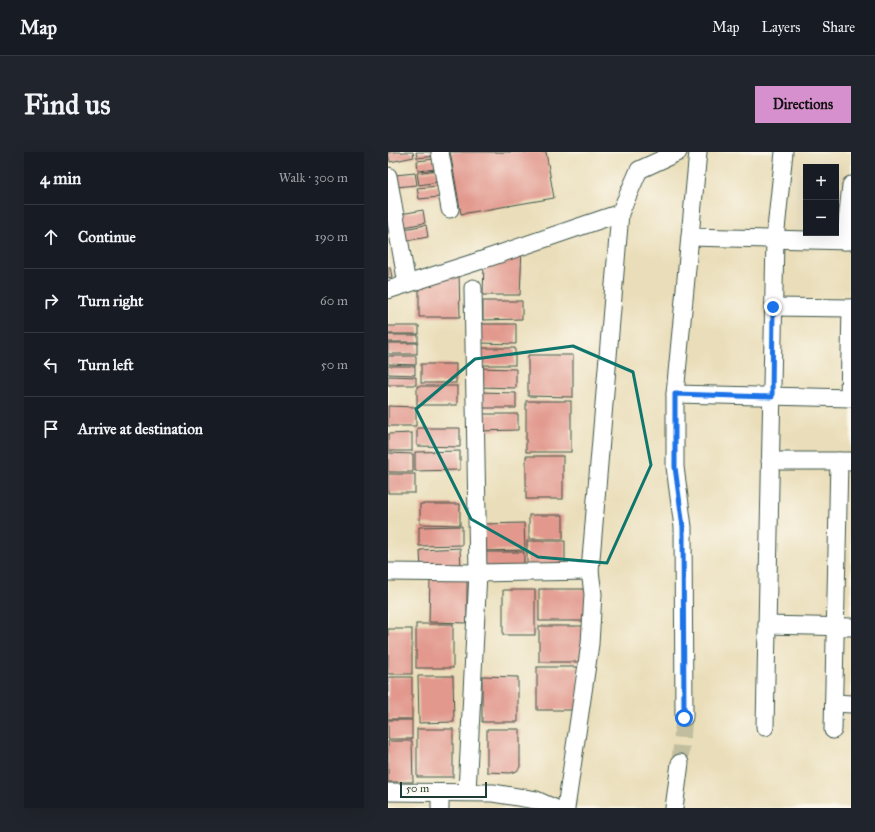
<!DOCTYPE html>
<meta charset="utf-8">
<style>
body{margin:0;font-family:"IM FELL Great Primer",serif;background:#20242c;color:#f1f3f6}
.controls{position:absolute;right:12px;top:12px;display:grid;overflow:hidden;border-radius:0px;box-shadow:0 4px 16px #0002}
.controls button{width:36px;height:36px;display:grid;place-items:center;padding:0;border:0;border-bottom:1px solid #363941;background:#171b24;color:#f1f3f6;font:20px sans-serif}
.scale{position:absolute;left:12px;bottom:10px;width:87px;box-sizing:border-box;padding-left:4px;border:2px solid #1f3d34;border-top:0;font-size:11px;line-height:14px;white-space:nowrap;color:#1f3d34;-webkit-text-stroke:3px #fbf7ec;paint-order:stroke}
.stop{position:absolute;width:12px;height:12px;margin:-9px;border:3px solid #1a73e8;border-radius:50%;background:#fff}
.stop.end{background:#1a73e8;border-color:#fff;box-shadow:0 1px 4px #0008}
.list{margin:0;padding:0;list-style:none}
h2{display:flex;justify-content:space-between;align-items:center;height:52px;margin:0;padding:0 16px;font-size:17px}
h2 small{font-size:13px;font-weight:400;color:#9ea1a6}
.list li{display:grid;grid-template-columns:26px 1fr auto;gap:12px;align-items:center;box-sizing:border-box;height:64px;padding:0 16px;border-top:1px solid #363941}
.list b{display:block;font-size:15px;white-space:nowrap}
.list em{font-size:13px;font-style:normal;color:#9ea1a6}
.icon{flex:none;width:22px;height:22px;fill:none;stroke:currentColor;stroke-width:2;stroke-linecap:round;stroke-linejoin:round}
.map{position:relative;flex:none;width:463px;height:656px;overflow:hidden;border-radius:0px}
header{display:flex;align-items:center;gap:24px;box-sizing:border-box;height:56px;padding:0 20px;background:#171b24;border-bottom:1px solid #363941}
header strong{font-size:19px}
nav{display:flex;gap:22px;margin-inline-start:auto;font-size:14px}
.intro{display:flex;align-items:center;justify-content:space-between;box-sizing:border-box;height:96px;padding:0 24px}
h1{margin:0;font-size:28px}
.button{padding:10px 18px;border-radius:0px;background:#d690ce;color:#111;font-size:14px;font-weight:700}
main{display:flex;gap:24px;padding:0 24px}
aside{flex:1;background:#171b24;border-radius:0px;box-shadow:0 4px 16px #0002}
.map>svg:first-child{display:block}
.building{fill:#e2988d}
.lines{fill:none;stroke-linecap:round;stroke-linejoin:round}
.minor-tunnel{stroke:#c1be9f;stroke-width:17;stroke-dasharray:17 8;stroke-linecap:butt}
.minor-casing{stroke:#3d5548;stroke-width:19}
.minor{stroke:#fff;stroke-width:17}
.route{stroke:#1a73e8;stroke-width:5}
.marked{fill:none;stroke:#0f766e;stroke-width:3;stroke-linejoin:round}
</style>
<header>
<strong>Map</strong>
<nav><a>Map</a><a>Layers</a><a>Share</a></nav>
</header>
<div class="intro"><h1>Find us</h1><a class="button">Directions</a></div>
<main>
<aside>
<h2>4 min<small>Walk · 300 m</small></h2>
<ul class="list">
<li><svg class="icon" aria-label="ahead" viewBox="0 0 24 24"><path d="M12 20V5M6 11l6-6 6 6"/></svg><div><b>Continue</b></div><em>190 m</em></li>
<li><svg class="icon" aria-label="right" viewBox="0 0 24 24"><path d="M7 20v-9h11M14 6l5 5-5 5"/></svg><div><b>Turn right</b></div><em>60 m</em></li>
<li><svg class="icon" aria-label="left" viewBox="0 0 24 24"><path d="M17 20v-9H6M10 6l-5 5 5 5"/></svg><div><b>Turn left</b></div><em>50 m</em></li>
<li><svg class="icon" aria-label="arrive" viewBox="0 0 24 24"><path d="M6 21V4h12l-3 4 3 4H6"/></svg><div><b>Arrive at destination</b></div></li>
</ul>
</aside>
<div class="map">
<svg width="463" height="656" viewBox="0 0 463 656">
<rect width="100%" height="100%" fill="#fbf7ec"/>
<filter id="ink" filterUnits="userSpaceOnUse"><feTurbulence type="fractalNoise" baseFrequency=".025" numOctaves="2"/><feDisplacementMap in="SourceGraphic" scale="8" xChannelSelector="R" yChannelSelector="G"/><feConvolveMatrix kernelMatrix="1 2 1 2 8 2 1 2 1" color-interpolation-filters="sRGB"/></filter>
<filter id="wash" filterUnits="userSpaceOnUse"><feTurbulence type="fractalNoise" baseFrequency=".012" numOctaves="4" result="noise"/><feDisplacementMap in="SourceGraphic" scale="16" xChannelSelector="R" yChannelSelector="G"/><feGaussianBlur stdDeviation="0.9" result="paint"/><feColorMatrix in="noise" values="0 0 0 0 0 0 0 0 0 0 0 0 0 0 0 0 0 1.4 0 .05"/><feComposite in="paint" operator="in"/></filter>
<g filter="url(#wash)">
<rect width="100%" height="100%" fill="#eadeba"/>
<g id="blocks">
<g class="building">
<path d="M0,0h25l1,5 -24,5z"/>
<path d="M28,0h21v4l-20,2z"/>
<path d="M62,0h96l8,46 -93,16z"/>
<path d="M47,7l1,10 -18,2 -1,-10z"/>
<path d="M48,18l2,12 -19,3 -2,-12z"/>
<path d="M27,21l2,12 -21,2 -1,-12z"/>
<path d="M50,34l1,11 -20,2 -2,-11z"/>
<path d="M35,58l2,13 -21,4 -3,-13z"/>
<path d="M38,73l2,12 -22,4 -2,-12z"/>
<path d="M134,96l-2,47h-37l1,-32z"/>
<path d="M0,115h2l2,10 -4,1z"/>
<path d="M71,120l1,45h-41v-34z"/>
<path d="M95,149h39v18l-39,1z"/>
<path d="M92,172h36v20l-36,-1z"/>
<rect x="0" y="174" width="31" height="8"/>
<rect x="0" y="183" width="30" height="7"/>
<rect x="0" y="191" width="29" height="11"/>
<rect x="92" y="196" width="35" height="17"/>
<path d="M140,203h45v42l-45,-1z"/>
<path d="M0,204h28v9l-28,-1z"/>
<rect x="33" y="212" width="35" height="19"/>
<path d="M0,214h27v9l-27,-1z"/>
<path d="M91,216l37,1v19l-37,-1z"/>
<path d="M0,224l28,1v8h-28z"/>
<rect x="29" y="234" width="40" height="19"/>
<path d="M91,240l37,1v15h-37z"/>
<rect x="138" y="249" width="45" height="51"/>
<path d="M0,254l28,1v19h-28z"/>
<path d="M91,262h39v16l-39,1z"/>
<path d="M29,276h43v19l-43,-1z"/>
<path d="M24,281v18h-24v-17z"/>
<path d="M72,299v19l-45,1v-19z"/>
<path d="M0,301l25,1v18h-25z"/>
<rect x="138" y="304" width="37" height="43"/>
<rect x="0" y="322" width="27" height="19"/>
<path d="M32,352h40v21l-40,-1z"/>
<rect x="141" y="363" width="34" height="24"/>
<path d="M136,371l1,27 -42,1v-27z"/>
<path d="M74,374v19l-43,1v-19z"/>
<path d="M139,389h38v28l-38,-1z"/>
<path d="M72,396l1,20 -40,2 -1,-20z"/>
<path d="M94,400h42v18l-42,1z"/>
<path d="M42,426h37v45l-38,-1z"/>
<rect x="151" y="437" width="48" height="32"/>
<rect x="115" y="438" width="32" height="45"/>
<rect x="28" y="472" width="37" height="44"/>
<rect x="151" y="474" width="46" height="36"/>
<rect x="0" y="477" width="24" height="45"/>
<rect x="149" y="515" width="41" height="43"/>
<path d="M30,524h35l1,46 -35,1z"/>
<path d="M94,524l36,1v45h-36z"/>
<rect x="0" y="525" width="24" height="42"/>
<rect x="0" y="568" width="24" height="19"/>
<rect x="29" y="577" width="36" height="48"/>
<path d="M99,577h33v38l-3,4 -7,2 -23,-1z"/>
<path d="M0,589h24l1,41h-25z"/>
</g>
</g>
</g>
<g filter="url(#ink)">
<use href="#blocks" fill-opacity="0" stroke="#3d5548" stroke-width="1"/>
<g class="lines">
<path class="minor-tunnel" d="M292,611l4,-46"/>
<g class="minor-casing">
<g id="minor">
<path d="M52,0l10,57"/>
<path d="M0,24l19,108"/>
<path d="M302,85l161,4"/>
<path d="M457,89l6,-56"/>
<path d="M0,138l88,-28 144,-49"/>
<path d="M385,155l78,1"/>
<path d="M287,242l176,4"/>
<path d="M461,246l2,-90"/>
<path d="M382,309h81"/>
<path d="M0,420l90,1 112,-2"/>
<path d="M379,473l84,2"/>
<path d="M446,551l17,1"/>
<path d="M296,565l-1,-190 -8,-60v-73l23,-242"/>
<path d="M377,575l10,-488 9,-87"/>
<path d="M445,578l6,-269"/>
<path d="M0,640l105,1 43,7 18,8"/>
<path d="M79,640l11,-219 -5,-285"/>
<path d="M52,656v-15"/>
<path d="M178,656l24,-164 3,-50 -3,-23 30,-358 19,-43 39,-18"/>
<path d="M286,656l6,-45"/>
</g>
</g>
<use href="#minor" class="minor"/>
</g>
</g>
<g class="lines" filter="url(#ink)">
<path class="route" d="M296,566l-1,-191 -8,-60v-73l97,3 1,-90"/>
</g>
<path class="marked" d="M185,194l60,26 18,93 -44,98 -69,-6 -67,-38 -55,-110 59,-50z"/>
</svg>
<div class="controls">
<button>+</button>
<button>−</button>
</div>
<div class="scale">50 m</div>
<div class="stop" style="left:296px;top:566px"></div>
<div class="stop end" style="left:385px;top:155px"></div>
</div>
</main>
